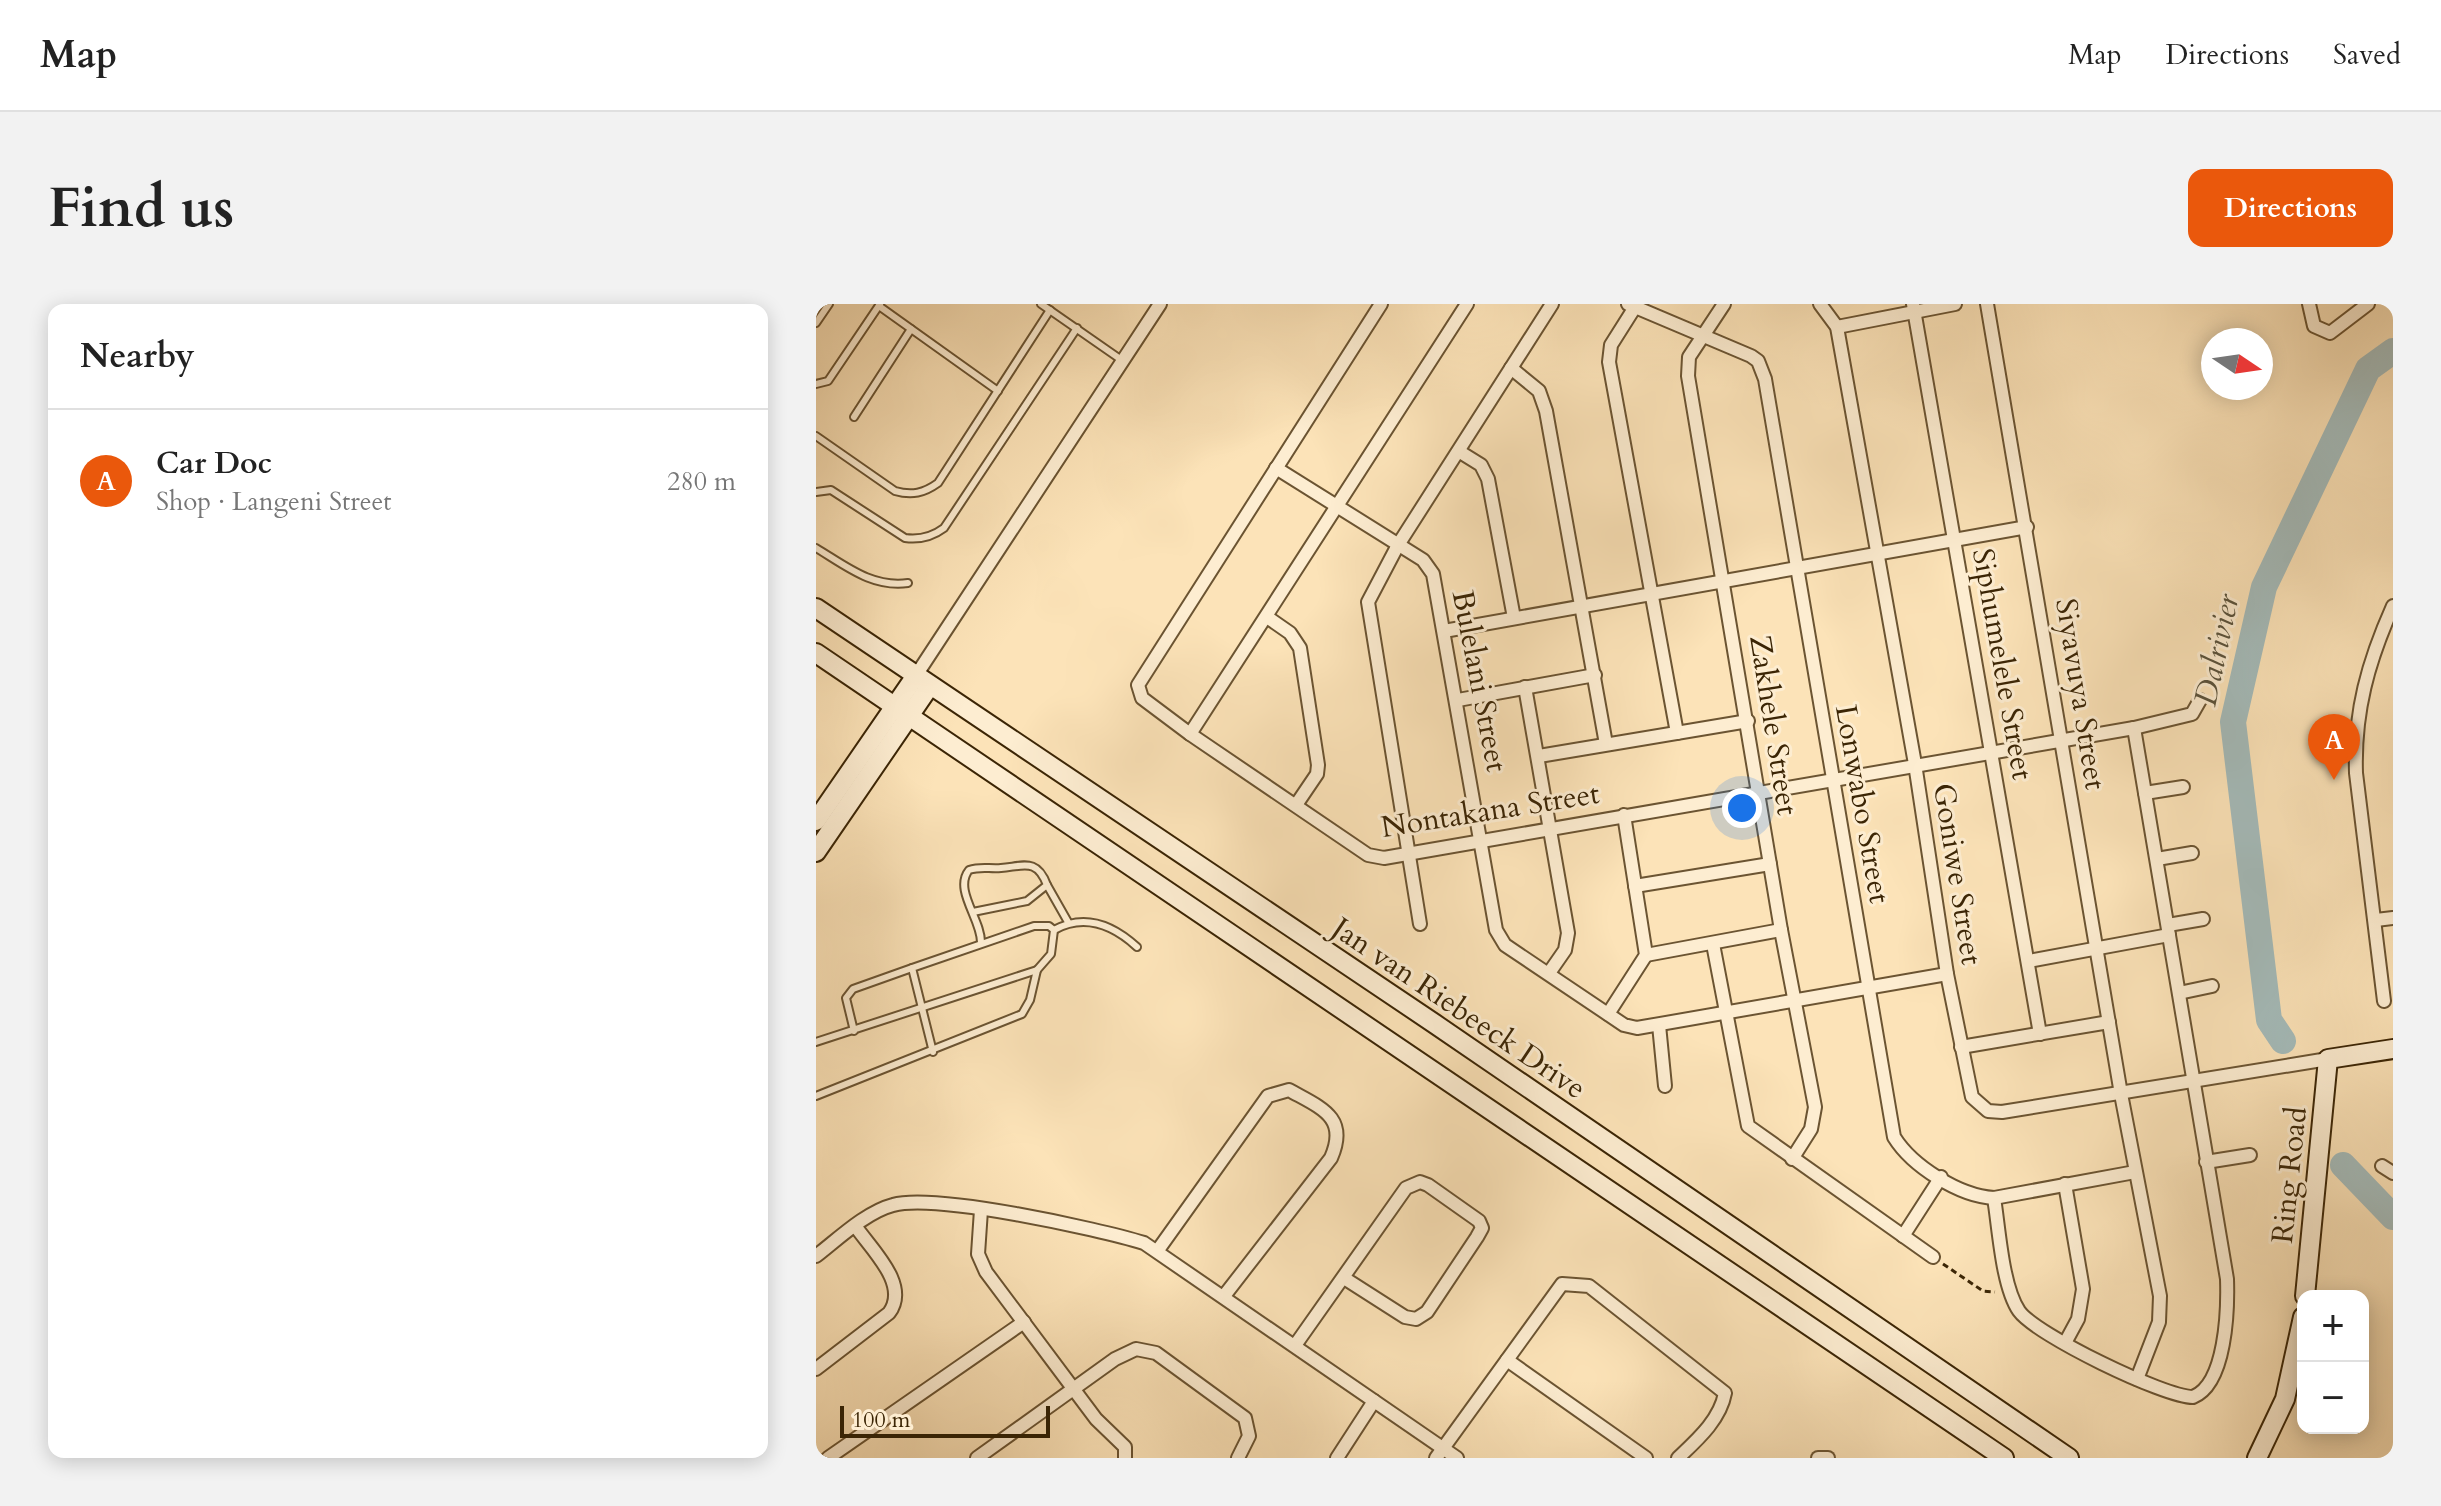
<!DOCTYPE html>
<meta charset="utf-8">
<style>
body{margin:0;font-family:Cardo,serif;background:#f2f2f2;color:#222}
.controls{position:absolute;right:24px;bottom:24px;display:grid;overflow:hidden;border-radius:16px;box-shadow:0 4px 20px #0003}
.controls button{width:72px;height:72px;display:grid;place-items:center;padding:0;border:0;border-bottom:2px solid #e0e0e0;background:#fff;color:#222;font:40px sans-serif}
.compass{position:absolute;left:1385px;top:24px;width:72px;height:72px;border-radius:50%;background:#fff;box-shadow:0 4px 20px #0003;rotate:103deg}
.scale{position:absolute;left:24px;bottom:20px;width:210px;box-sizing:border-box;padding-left:8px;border:4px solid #3b2505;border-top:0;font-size:22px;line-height:28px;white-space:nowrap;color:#3b2505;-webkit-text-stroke:6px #fdedd1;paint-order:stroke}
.you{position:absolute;left:926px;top:504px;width:28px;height:28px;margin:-20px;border:6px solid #fff;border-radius:50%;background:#1a73e8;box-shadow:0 0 0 12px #1a73e833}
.badge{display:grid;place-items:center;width:52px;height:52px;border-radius:50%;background:#ea580c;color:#fff;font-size:26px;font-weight:700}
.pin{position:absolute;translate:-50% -66px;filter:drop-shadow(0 2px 4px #0008)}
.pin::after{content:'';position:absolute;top:42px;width:28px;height:24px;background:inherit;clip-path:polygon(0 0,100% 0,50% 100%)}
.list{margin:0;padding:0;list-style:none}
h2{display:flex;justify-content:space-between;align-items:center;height:104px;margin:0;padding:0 32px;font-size:34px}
h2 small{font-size:26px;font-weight:400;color:#767676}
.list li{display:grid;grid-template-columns:52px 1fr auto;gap:24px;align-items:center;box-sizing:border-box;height:144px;padding:0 32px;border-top:2px solid #e0e0e0}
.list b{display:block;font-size:30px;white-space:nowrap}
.list p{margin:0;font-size:26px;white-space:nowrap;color:#767676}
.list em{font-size:26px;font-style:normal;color:#767676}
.map{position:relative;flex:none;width:1577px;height:1154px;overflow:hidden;border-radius:16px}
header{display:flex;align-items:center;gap:48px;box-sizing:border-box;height:112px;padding:0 40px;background:#fff;border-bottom:2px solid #e0e0e0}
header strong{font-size:38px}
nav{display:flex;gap:44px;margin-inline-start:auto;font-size:28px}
.intro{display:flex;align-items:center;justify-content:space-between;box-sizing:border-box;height:192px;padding:0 48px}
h1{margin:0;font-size:56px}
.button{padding:20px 36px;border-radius:16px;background:#ea580c;color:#fff;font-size:28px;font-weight:700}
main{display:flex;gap:48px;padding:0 48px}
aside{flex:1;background:#fff;border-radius:16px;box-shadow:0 4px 20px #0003}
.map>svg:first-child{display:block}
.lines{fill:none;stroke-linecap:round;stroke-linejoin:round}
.river{stroke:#a4bbba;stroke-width:26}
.lane-casing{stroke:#6b5432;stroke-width:10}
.street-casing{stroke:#6b5432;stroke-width:16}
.secondary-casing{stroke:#3b2505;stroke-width:22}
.path{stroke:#3b2505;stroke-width:3;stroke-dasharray:6 4;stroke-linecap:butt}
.lane{stroke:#fdedd1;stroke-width:6}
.street{stroke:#fdedd1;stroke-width:12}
.secondary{stroke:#fdedd1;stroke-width:18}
.labels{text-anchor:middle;stroke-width:6;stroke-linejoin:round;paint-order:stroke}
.street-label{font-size:30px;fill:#3b2505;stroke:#fdedd1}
.water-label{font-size:32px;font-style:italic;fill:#5a523b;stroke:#fdedd1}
</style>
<header>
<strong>Map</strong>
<nav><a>Map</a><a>Directions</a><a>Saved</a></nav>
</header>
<div class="intro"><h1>Find us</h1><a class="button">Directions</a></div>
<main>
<aside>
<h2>Nearby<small></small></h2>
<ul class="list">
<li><span class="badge">A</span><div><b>Car Doc</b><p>Shop · Langeni Street</p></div><em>280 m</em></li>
</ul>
</aside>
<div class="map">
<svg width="1577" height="1154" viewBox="0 0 1577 1154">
<rect width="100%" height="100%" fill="#fce3b8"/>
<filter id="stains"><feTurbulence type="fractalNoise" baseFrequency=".0025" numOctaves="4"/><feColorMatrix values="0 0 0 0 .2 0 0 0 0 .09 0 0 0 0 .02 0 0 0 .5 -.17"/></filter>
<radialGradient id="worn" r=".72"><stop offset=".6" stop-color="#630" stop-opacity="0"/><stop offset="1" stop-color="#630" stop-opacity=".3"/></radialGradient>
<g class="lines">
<g class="river">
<path d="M1467,737l-14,-21 -36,-298 31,-135 104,-218 25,-18"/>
<path d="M1527,861l50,52"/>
</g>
<g class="lane-casing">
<g id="lane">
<path d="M225,0l82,57"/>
<path d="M63,2l119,85"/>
<path d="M0,19l13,-19"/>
<path d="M0,80l12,-3 52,-77"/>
<path d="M38,113l57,-88"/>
<path d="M0,132l79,55c17,5 29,2 43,-8l112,-173"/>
<path d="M0,188l15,-2 74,48c15,2 27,-1 39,-10l133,-200"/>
<path d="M0,244c30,18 56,40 92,35"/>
<path d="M231,581l21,37"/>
<path d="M157,608l54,-11 20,-16c-10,-27 -23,-19 -46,-17 -12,1 -20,-2 -32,2 -16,20 13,50 12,73"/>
<path d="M238,626c31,-17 59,-5 83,17"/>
<path d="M38,727l-8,-33 7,-9 59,-21"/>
<path d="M0,738l221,-72 -7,30 -8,14 -206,82"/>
<path d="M117,748l-21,-84 122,-42h15l5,4 -3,24 -14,16"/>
</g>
</g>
<g class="street-casing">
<g id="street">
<path d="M565,0l-243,381 4,13 48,36 178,121 16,3 750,-130 58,-14 8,-14"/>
<path d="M812,0l123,52 7,5 7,18 129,758c18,29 65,59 100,61l141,-26"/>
<path d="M908,0l-35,53 -1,19 93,554 34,177 -4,22 -19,30"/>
<path d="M1004,0l17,23 78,437 32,210 25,123 16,14 14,1 326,-53"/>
<path d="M1097,0l127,730"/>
<path d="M1171,0l134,790 39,202 -1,26 -22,57"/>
<path d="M1493,0l5,22 16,7 38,-29"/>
<path d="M819,3l-24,38 -2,17 68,371"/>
<path d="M1021,23l118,-23"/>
<path d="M695,64l28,23 7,20 60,333"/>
<path d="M644,148l21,13 7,14 26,139"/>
<path d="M460,164l147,92 10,14 63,356 9,15 119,80 13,3 310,-54"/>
<path d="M451,313l23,16 10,15 18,117 -1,9 -21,31"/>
<path d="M628,327l583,-104"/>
<path d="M99,373l245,-373"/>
<path d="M709,383l43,246 -3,17 -16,23"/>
<path d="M642,396l137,-25"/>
<path d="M374,430l277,-430"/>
<path d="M723,452l209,-35"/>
<path d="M1329,489l38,-6"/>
<path d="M1341,555l35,-6"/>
<path d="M819,582l135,-22"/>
<path d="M1560,616l17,-2"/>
<path d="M604,620l-52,-322 30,-57 154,-241"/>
<path d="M1352,621l35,-6"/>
<path d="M897,640l35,182 185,131"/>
<path d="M830,651l135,-25"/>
<path d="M1213,657l140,-26"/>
<path d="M1363,689l33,-7"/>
<path d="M1568,697l-28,-228c-2,-61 12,-111 37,-167"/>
<path d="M792,710l38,-59 -22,-140"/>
<path d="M843,721l6,61"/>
<path d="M1145,743l148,-25"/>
<path d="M1390,858l44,-7"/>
<path d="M1566,862l11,7"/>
<path d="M1249,880l18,105 -5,30 -13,24"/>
<path d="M1178,894c5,30 8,88 25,113 17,24 145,86 174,86 33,-13 35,-87 34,-118l-93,-551"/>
<path d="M165,906l-3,44 8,18 110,147 29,28v11"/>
<path d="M1087,932l38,-59"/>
<path d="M342,946l110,-154 21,-6c32,18 60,27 42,68l-107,138"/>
<path d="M0,952c22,-17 50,-44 77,-51 42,-12 205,24 251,38l313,215"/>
<path d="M480,1040l110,-156 14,-6 8,3 51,36 3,7 -5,9 -50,75 -11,7 -11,-2 -61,-39"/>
<path d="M691,1056l139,98"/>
<path d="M0,1065l73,-56c21,-28 -17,-63 -33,-86"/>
<path d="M12,1154l196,-136"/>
<path d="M161,1154l138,-99 21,-10 20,4 89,65 4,18 -11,22"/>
<path d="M521,1154l37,-57"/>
<path d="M620,1154l126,-174 27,2 136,107c-5,27 -28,47 -47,65"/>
<path d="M1002,1154h10"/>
</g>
</g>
<g class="secondary-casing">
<g id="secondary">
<path d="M0,304l619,416 634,434"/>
<path d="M0,349l1188,805"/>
<path d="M0,517l99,-144"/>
<path d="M0,548l113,-165"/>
<path d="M1489,992l23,-237 65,-10"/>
<path d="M1441,1154l28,-59 18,-82"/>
</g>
</g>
<path class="path" d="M1127,960l40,27 12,1"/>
<use href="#lane" class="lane"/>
<use href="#street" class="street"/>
<use href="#secondary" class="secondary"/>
</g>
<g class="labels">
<g class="street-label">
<text transform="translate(1187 360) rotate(80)" y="10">Siphumelele Street</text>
<text transform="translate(664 377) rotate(79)" y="10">Bulelani Street</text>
<text transform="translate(1265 390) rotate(81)" y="10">Siyavuya Street</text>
<text transform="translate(958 421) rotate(81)" y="10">Zakhele Street</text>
<text transform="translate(1047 500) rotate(80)" y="10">Lonwabo Street</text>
<text transform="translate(674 506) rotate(-9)" y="10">Nontakana Street</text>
<text transform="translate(1142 570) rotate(81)" y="10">Goniwe Street</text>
<text transform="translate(643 704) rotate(34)" y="10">Jan van Riebeeck Drive</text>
<text transform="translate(1473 871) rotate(-84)" y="10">Ring Road</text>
</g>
<g class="water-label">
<text transform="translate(1400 346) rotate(-78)" y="11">Dalrivier</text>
</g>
</g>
<rect width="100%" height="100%" filter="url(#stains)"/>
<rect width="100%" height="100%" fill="url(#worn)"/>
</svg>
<div class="controls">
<button>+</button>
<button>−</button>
</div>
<svg class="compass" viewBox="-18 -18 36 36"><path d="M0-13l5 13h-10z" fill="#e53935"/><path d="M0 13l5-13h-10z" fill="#767676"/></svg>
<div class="scale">100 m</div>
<div class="you"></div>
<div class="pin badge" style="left:1518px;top:476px">A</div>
</div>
</main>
